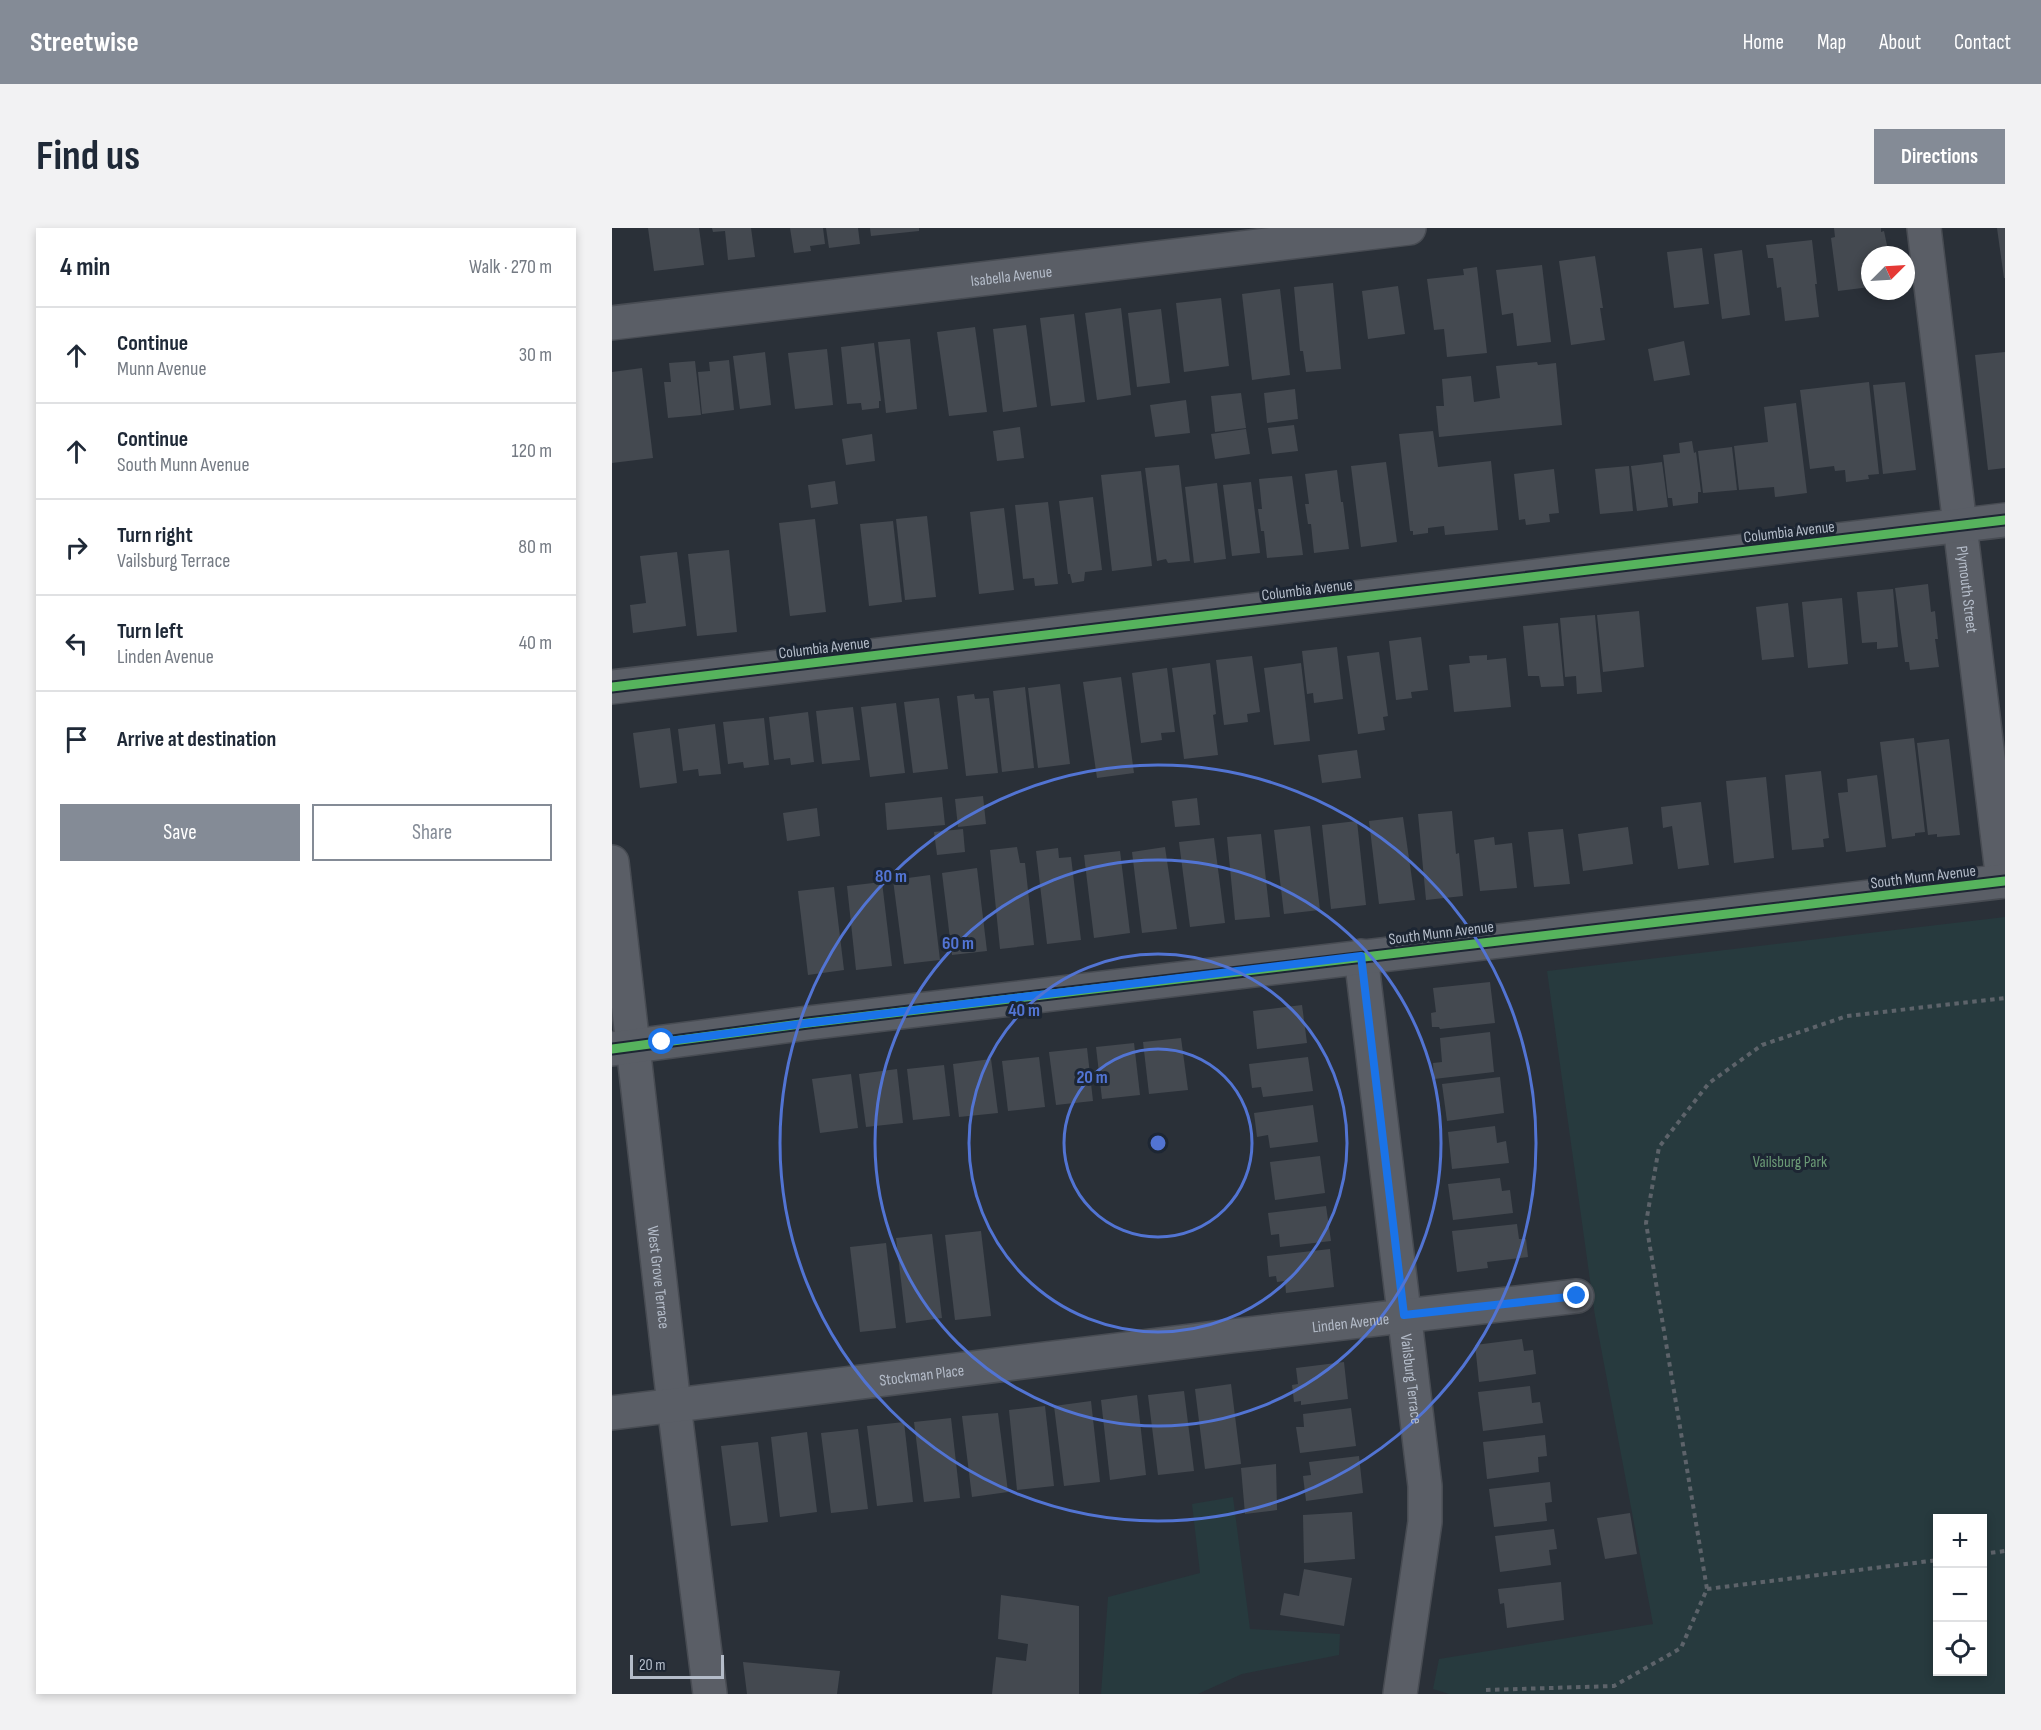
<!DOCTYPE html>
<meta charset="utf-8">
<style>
body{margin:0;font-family:"Sofia Sans Condensed",sans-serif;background:#f2f2f3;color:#1f2937}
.controls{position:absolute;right:18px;bottom:18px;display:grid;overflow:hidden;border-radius:0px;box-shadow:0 3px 9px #0003}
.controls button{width:54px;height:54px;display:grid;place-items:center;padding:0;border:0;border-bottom:2px solid #e0e1e3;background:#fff;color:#1f2937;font:30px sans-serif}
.compass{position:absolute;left:1249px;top:18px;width:54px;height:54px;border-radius:50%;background:#fff;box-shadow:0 3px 9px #0003;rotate:66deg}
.scale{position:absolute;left:18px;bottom:15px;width:94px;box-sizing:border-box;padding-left:6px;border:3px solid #b4bcc9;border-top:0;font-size:16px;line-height:21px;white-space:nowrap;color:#b4bcc9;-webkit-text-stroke:4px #1d2633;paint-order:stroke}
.stop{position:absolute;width:18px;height:18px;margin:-14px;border:4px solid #1a73e8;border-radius:50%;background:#fff}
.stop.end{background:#1a73e8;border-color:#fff;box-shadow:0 2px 6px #0008}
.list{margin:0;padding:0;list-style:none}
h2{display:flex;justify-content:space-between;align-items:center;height:78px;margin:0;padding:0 24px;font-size:26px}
h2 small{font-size:20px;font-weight:400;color:#747a83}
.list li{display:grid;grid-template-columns:39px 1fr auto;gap:18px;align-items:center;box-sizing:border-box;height:96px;padding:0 24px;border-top:2px solid #e0e1e3}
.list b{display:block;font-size:22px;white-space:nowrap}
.list p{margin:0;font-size:20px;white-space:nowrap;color:#747a83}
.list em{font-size:20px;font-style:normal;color:#747a83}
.actions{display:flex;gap:12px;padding:18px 24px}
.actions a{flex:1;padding:14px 0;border:2px solid #848b96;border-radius:0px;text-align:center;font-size:21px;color:#848b96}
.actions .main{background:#848b96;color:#fff}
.icon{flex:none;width:33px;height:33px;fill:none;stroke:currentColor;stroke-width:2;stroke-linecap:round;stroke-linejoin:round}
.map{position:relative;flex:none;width:1393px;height:1466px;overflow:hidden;border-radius:0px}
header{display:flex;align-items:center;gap:36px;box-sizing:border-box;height:84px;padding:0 30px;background:#848b96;color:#fff}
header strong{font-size:28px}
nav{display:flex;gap:33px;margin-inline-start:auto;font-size:21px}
.intro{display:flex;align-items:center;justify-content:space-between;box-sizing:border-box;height:144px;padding:0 36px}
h1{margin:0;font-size:42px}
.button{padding:15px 27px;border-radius:0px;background:#848b96;color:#fff;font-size:21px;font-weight:700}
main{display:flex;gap:36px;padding:0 36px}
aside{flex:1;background:#fff;border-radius:0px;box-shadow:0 3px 9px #0003}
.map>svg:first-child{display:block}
.green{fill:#273a3e;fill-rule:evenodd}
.building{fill:#444950}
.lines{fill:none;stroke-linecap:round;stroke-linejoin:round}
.street-casing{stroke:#484c53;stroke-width:36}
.path{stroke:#5d636a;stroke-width:4;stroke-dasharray:4.5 4.5;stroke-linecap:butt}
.street{stroke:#5a5e66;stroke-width:33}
.cycleway-casing{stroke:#1d2633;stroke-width:13}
.cycleway{stroke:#56b35d;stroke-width:9}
.route{stroke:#1a73e8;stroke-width:8}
.ring{fill:none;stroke:#5274d3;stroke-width:3}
.labels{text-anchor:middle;stroke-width:6;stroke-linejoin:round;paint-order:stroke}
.street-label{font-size:16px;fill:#b4bcc9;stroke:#1d2633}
.park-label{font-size:16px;fill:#6b9a76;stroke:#1d2633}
.centre{fill:#5274d3;stroke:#1d2633;stroke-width:3}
.ring-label{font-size:18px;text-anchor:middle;font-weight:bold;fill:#5274d3;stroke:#1d2633;stroke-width:6;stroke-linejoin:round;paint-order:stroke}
</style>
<header>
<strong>Streetwise</strong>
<nav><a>Home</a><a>Map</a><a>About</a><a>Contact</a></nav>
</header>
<div class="intro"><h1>Find us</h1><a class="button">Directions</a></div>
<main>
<aside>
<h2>4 min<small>Walk · 270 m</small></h2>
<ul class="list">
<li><svg class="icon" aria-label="ahead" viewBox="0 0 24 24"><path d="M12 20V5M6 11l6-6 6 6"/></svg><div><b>Continue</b><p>Munn Avenue</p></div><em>30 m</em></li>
<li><svg class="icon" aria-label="ahead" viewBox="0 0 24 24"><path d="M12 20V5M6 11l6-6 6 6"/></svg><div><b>Continue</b><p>South Munn Avenue</p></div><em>120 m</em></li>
<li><svg class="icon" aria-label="right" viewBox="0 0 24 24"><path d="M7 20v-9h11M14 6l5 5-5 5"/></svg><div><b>Turn right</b><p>Vailsburg Terrace</p></div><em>80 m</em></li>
<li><svg class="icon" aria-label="left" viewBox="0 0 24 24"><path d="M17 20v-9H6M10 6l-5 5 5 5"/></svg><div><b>Turn left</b><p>Linden Avenue</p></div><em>40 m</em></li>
<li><svg class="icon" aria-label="arrive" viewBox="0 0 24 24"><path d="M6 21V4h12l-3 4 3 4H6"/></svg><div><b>Arrive at destination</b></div></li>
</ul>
<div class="actions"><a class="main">Save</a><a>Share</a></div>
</aside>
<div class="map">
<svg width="1393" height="1466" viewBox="0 0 1393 1466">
<rect width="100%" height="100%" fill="#2a3038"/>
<g class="green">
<path d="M1393,689v777h-556l-16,-5 6,-30 214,-35 -58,-308 -48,-345zM1326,1290h44v154h-44z"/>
<path d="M621,1269l17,132 90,5 -1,21 -97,19 -44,20h-97l7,-97 92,-24 -8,-69z"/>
</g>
<g class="building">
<path d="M36,0h51l5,37 -50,6z"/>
<path d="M100,0h39l4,29 -27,3 -3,-29 -12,1z"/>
<path d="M178,0h33l2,16 -15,2 1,5 -17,2z"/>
<path d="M214,0h32l2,16 -31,4z"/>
<path d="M258,0h49v3l-48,5z"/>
<path d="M1222,0h47v4l3,-1 5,24h-19v32l-32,4 -7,-53 4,-1z"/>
<path d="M1385,0h8v50h-1z"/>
<path d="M1200,12l5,44h-2l4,33 -34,4 -4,-34 -4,1 -4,-30h-5l-2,-13z"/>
<path d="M1090,20l7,56 -35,4 -7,-56z"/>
<path d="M1130,22l8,65 -28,4 -8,-65z"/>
<path d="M983,28l8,52h-3l5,32 -34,5 -12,-84z"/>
<path d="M930,37l9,77 -34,4 -4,-33 -11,2 -6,-45z"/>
<path d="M865,39l10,86 -40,4 -3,-28 -10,1 -7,-51 37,-4 -1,-6z"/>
<path d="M721,55l8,86 -35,3 -3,-21h-3l-6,-64z"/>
<path d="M786,58l7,48 -37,5 -6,-48z"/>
<path d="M668,61l10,86 -38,5 -10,-86z"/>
<path d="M609,70l8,68 -45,6 -8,-69z"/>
<path d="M509,80l10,87 -34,5 -12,-87z"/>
<path d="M549,81l9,74 -33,4 -9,-74z"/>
<path d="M462,86l11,88 -34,4 -11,-88z"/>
<path d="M414,97l11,82 -34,5 -10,-83z"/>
<path d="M363,99l12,85 -38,4 -12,-84z"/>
<path d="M298,111l7,70 -31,4 -8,-71z"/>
<path d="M1072,113l6,34 -36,6 -6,-32z"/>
<path d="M262,115l7,58h-2v7l-17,2 -1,-7 -14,1 -6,-57z"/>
<path d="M215,121l6,56 -38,4 -7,-56z"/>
<path d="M153,124l6,53 -31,4 -7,-53z"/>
<path d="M1393,124v116l-17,2 -13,-115z"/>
<path d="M117,132l5,50 -32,4 -4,-42 12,-1 -1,-9z"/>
<path d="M83,133l6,54 -33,3 -4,-36h7l-2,-19z"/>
<path d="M925,134l1,3 18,-2 6,62 -123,12 -3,-31h8l-2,-27 29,-3 3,26 26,-4 -4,-32z"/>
<path d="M30,140l11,90 -41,5v-91z"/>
<path d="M1257,154l10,92 -11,1 1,4 -23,3 -1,-12 -10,1 -1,-5 -24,3 -10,-79z"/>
<path d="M1293,154l11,88 -33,4 -10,-89z"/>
<path d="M683,161l3,30 -31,4 -3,-30z"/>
<path d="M629,165l5,35 -31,4 -4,-36z"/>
<path d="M574,172l4,33 -35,4 -5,-32z"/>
<path d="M1184,175l11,90 -32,4 -1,-10 -35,3 -5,-44 34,-4 -4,-35z"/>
<path d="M682,197l4,26 -26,3 -4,-26z"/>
<path d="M408,199l4,31 -27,3 -4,-30z"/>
<path d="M634,201l4,25 -35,5 -4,-25z"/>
<path d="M821,203l5,36 53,-6 7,69 -53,5 -1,-9 -16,2v5l-15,2v-4h-3l-11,-97z"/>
<path d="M260,206l3,27 -29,4 -4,-26z"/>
<path d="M1080,213l2,12 2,-1 5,40h-3v11l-25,3 -1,-8h-4l-5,-43 17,-2 -1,-10z"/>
<path d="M1120,219l5,43 -34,3 -5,-42z"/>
<path d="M774,234l11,80 -36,5 -10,-81z"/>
<path d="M1050,234l6,45 -31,4 -6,-45z"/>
<path d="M567,237l11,96 -22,2 -2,-4 -9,2 -12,-93z"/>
<path d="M1017,238l4,45 -33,3 -5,-45z"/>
<path d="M942,241l5,44 -10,1 1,8 -24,3 -1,-6 -6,1 -5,-46z"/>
<path d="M725,242l4,32h2l6,47 -35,4 -3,-29h-3l-3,-20h4l-4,-30z"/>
<path d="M529,243l11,95 -40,5 -11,-96z"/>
<path d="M680,248l11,79 -36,3 -3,-27h-3l-3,-22h4l-3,-30z"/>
<path d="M223,253l3,23 -27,4 -3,-23z"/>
<path d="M639,254l9,71 -28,3 -9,-71z"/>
<path d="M605,255l9,76 -32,4 -9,-76z"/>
<path d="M481,269l9,73 -17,2 -1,9 -12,2 -2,-9h-2l-9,-73z"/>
<path d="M436,274l10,82 -23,2 -1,-8 -11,1 -8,-74z"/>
<path d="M392,280l10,82 -35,4 -9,-82z"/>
<path d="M315,288l9,81 -31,3 -9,-81z"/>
<path d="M203,291l11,93 -36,4 -11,-93z"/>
<path d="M281,293l9,81 -33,4 -9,-82z"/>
<path d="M117,322l8,82 -40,4 -9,-82z"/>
<path d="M65,324l9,74 -53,7 -3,-28 16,-2 -6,-47z"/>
<path d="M1316,356l3,28 4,-1 3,28h-3l4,28 -29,3 -1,-8h-4l-10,-74z"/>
<path d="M1281,361l5,58 -21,2v-7l-15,1 -5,-51z"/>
<path d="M1230,370l6,66 -40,4 -6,-66z"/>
<path d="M1176,375l6,54 -32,3 -6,-53z"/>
<path d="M1027,383l5,56 -41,5 -6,-57z"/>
<path d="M983,387l7,77 -25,2 -1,-18 -11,1 -5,-59z"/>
<path d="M946,395l6,63 -23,1 -2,-11h-11l-5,-50z"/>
<path d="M809,409l7,53 -17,2 1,6 -16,2 -7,-59z"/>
<path d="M725,419l6,52 -29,4 -1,-10 -6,1 -5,-43z"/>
<path d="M767,424l9,64 -5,1 2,13 -27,4 -11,-78z"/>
<path d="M875,427v5l19,-2 5,49 -57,5 -5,-47 21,-2 -1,-7z"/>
<path d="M640,428l8,56 -13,2 1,8 -24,3 -8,-65z"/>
<path d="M598,435l6,51 -3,1 5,40 -34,4 -12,-91z"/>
<path d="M689,435l9,78 -36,4 -10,-77z"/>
<path d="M555,440l8,64 -14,1 1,7 -21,3 -9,-70z"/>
<path d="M509,449l13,96 -37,5 -14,-96z"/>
<path d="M448,456l10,80 -32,4 -10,-80z"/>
<path d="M413,459l9,81 -32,4 -9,-81z"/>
<path d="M362,466l1,5 14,-1 9,75 -32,3 -9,-80z"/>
<path d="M327,470l9,71 -35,4 -9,-71z"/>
<path d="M284,475l9,70 -35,4 -9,-70z"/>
<path d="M241,479l7,53 -38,4 -6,-53z"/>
<path d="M196,484l6,50 -23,3 -1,-7 -16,2 -5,-43z"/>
<path d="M152,490l5,47 -25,3 -1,-6 -15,2 -5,-42z"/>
<path d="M103,496l6,50 -22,2 -1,-7 -15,2 -5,-42z"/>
<path d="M58,500l7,55 -37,5 -7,-55z"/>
<path d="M1302,510l11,94 -10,1v3l-23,3 -12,-97z"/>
<path d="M1337,511l11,96 -23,2v-3l-9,1 -11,-92z"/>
<path d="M745,522l4,28 -39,5 -4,-28z"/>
<path d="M1209,543l8,67 -6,1 1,8 -32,3 -7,-75z"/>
<path d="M1265,547l9,72 -40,5 -8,-59 10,-1 -1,-13z"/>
<path d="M1154,549l8,81 -40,5 -8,-82z"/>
<path d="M371,568l3,28 -28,3 -3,-28z"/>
<path d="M330,569l3,28 -58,5 -2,-27z"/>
<path d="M585,570l3,27 -25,2 -3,-26z"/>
<path d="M1089,574l8,63 -31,4 -6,-43 -9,2 -2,-21z"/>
<path d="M205,580l3,28 -33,5 -4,-28z"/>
<path d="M840,583l4,43 3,-1 4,43 -37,4 -8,-86z"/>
<path d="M791,589l12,83 -36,4 -10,-83z"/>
<path d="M745,593l9,84 -35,4 -9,-84z"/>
<path d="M698,598l10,84 -36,4 -10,-84z"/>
<path d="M1016,599l5,37 -50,7 -5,-37z"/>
<path d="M351,601l2,23 -28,3 -3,-23z"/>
<path d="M951,601l7,55 -36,3 -6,-55z"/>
<path d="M649,606l9,83 -35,3 -8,-83z"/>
<path d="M882,609l1,8 17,-2 5,45 -37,3 -6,-51z"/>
<path d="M602,610l11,85 -35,4 -11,-85z"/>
<path d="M405,619l3,16h5l9,82 -34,4 -10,-99z"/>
<path d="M553,619l12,82 -35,4 -10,-81z"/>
<path d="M446,620l1,10 12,-1 10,83 -34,4 -11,-93z"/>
<path d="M508,623l10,82 -36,5 -10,-83z"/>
<path d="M365,640l10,83 -35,4 -10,-82z"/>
<path d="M318,647l10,85 -36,4 -11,-84z"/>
<path d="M270,654l10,84 -36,4 -9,-84z"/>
<path d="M222,659l10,83 -36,5 -10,-84z"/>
<path d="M878,754l5,41 -55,6 -1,-2h-7l-1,-14 5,-1 -3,-24z"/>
<path d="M690,777l5,38 -50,6 -4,-38z"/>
<path d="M878,804l4,40 -60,7 -1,-16 9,-1 -2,-24z"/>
<path d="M569,810l7,52 -39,4 -6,-52z"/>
<path d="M522,815l6,52 -38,4 -6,-52z"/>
<path d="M475,820l6,53 -37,4 -7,-53z"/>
<path d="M427,829l6,50 -37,4 -6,-50z"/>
<path d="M696,829l5,34 -50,6 -2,-10 -9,1 -3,-24z"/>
<path d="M379,831l7,54 -39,4 -6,-53z"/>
<path d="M332,837l6,51 -37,4 -6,-51z"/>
<path d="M285,841l6,54 -37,4 -7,-53z"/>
<path d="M239,846l7,54 -38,5 -8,-54z"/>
<path d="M888,849l4,36 -57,8 -5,-37z"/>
<path d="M701,877l5,37 -48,6 -2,-13 -11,2 -3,-24z"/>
<path d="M883,898l2,17 9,-2 3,22 -57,6 -4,-37z"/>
<path d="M708,928l5,37 -50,7 -5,-38z"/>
<path d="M888,950l2,13 8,-1 3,23 -60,7 -5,-36z"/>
<path d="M714,978l5,35 -51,6 -1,-13 -8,1 -3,-22z"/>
<path d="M905,996l2,15h7l2,18 -41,5 1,6 -31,4 -5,-41z"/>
<path d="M369,1003l10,85 -36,4 -10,-85z"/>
<path d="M320,1006l10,84 -36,5 -10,-85z"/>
<path d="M274,1015l10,85 -36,4 -10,-85z"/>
<path d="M718,1021l4,38 -48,6 -1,-12 -8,1 -1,-6 -7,1 -2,-21z"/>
<path d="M910,1111l2,12 9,-1 3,24 -57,8 -4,-37z"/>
<path d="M732,1134l4,37 -47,6v-4l-7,1 -2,-17 6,-1 -2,-16z"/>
<path d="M619,1156l10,80 -36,5 -10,-80z"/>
<path d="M918,1158l2,17 8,-1 3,21 -60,8 -5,-39z"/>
<path d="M572,1163l10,80 -36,4 -10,-80z"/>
<path d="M525,1167l9,80 -36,5 -9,-80z"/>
<path d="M479,1173l9,81 -36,4 -10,-80z"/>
<path d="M433,1178l9,80 -37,4 -8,-80z"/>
<path d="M739,1180l5,38 -56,7 -4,-26h8l-1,-13z"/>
<path d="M386,1185l10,79 -36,5 -10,-81z"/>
<path d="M339,1190l9,80 -36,4 -10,-80z"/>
<path d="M292,1194l9,80 -36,4 -10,-80z"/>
<path d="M246,1201l10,80 -37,4 -10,-80z"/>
<path d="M195,1204l10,80 -37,5 -9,-80z"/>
<path d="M933,1207l2,21 -9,1 1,15 -52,7 -4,-37z"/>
<path d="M146,1214l10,80 -37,4 -10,-80z"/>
<path d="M747,1228l4,37 -57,8 -3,-25 8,-1 -2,-13z"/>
<path d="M664,1236l1,46 -32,4 -4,-46z"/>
<path d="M938,1254l2,20 -7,1 2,18 -53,6 -5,-38z"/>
<path d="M740,1284l3,47 -51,4 -1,-48z"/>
<path d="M1018,1285l7,41 -32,5 -8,-41z"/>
<path d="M942,1301l3,20 -8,1 2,15 -51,7 -5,-36z"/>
<path d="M692,1341l48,9 -8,48 -64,-11 4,-22 15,3z"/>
<path d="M949,1354l3,38 -57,8 -3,-25 -4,1 -2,-15z"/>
<path d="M389,1367l78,11v88h-87l4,-37 30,4 2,-17 -30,-5z"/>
<path d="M131,1434l97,9 -3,23h-90z"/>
</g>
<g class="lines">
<g class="street-casing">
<g id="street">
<path id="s1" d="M1312,0l79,653"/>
<path id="s2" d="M0,95l797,-95"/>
<path d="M0,459l1393,-167"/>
<path id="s3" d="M0,634l62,543 36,289"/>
<path id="s4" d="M749,728l64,530v36l-25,172"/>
<path d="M0,821l196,-26 1197,-142"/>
<path id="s5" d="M0,1185l619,-77 346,-40"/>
</g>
</g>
<g class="path">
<path d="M1370,1326l23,-3"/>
<path d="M1095,1361l231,-29"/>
<path d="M874,1462l128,-4 67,-38 26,-59 -61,-366 13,-76 50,-64 53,-38 85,-29 158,-18"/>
</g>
<use href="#street" class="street"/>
<g class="cycleway-casing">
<g id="cycleway">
<path d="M0,459l1393,-167"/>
<path d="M0,821l196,-26 1197,-142"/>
</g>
</g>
<use href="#cycleway" class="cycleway"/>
</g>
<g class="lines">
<path class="route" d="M50,814l146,-19 553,-67 43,359 173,-19"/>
</g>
<g class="ring">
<circle cx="546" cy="915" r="94"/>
<circle cx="546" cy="915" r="189"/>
<circle cx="546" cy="915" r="283"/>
<circle cx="546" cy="915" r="378"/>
</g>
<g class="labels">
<g class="street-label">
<text dy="6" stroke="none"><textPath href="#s2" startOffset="402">Isabella Avenue</textPath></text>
<text transform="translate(1177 303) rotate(-7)" y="6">Columbia Avenue</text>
<text transform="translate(695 361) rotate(-7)" y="6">Columbia Avenue</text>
<text dy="6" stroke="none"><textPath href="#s1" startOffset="364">Plymouth Street</textPath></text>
<text transform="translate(212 419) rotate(-7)" y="6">Columbia Avenue</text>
<text transform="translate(1311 648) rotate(-7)" y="6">South Munn Avenue</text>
<text transform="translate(829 704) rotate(-7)" y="6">South Munn Avenue</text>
<text dy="6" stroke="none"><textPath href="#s3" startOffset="418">West Grove Terrace</textPath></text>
<text dy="6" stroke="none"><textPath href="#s5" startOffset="744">Linden Avenue</textPath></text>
<text dy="6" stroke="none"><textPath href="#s5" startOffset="312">Stockman Place</textPath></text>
<text dy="6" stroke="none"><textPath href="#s4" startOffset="426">Vailsburg Terrace</textPath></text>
</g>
<g class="park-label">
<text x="1178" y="939">Vailsburg Park</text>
</g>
</g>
<circle cx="546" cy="915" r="9" class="centre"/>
<g class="ring-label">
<text x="279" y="654">80 m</text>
<text x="346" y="721">60 m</text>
<text x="412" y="788">40 m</text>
<text x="480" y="855">20 m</text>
</g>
</svg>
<div class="controls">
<button>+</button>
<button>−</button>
<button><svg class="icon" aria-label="locate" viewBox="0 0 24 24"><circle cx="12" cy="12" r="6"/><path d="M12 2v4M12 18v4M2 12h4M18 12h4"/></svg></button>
</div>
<svg class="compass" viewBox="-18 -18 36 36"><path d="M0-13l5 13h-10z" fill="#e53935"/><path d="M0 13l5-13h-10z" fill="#747a83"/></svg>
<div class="scale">20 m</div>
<div class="stop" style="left:50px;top:814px"></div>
<div class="stop end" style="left:965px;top:1068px"></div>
</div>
</main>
